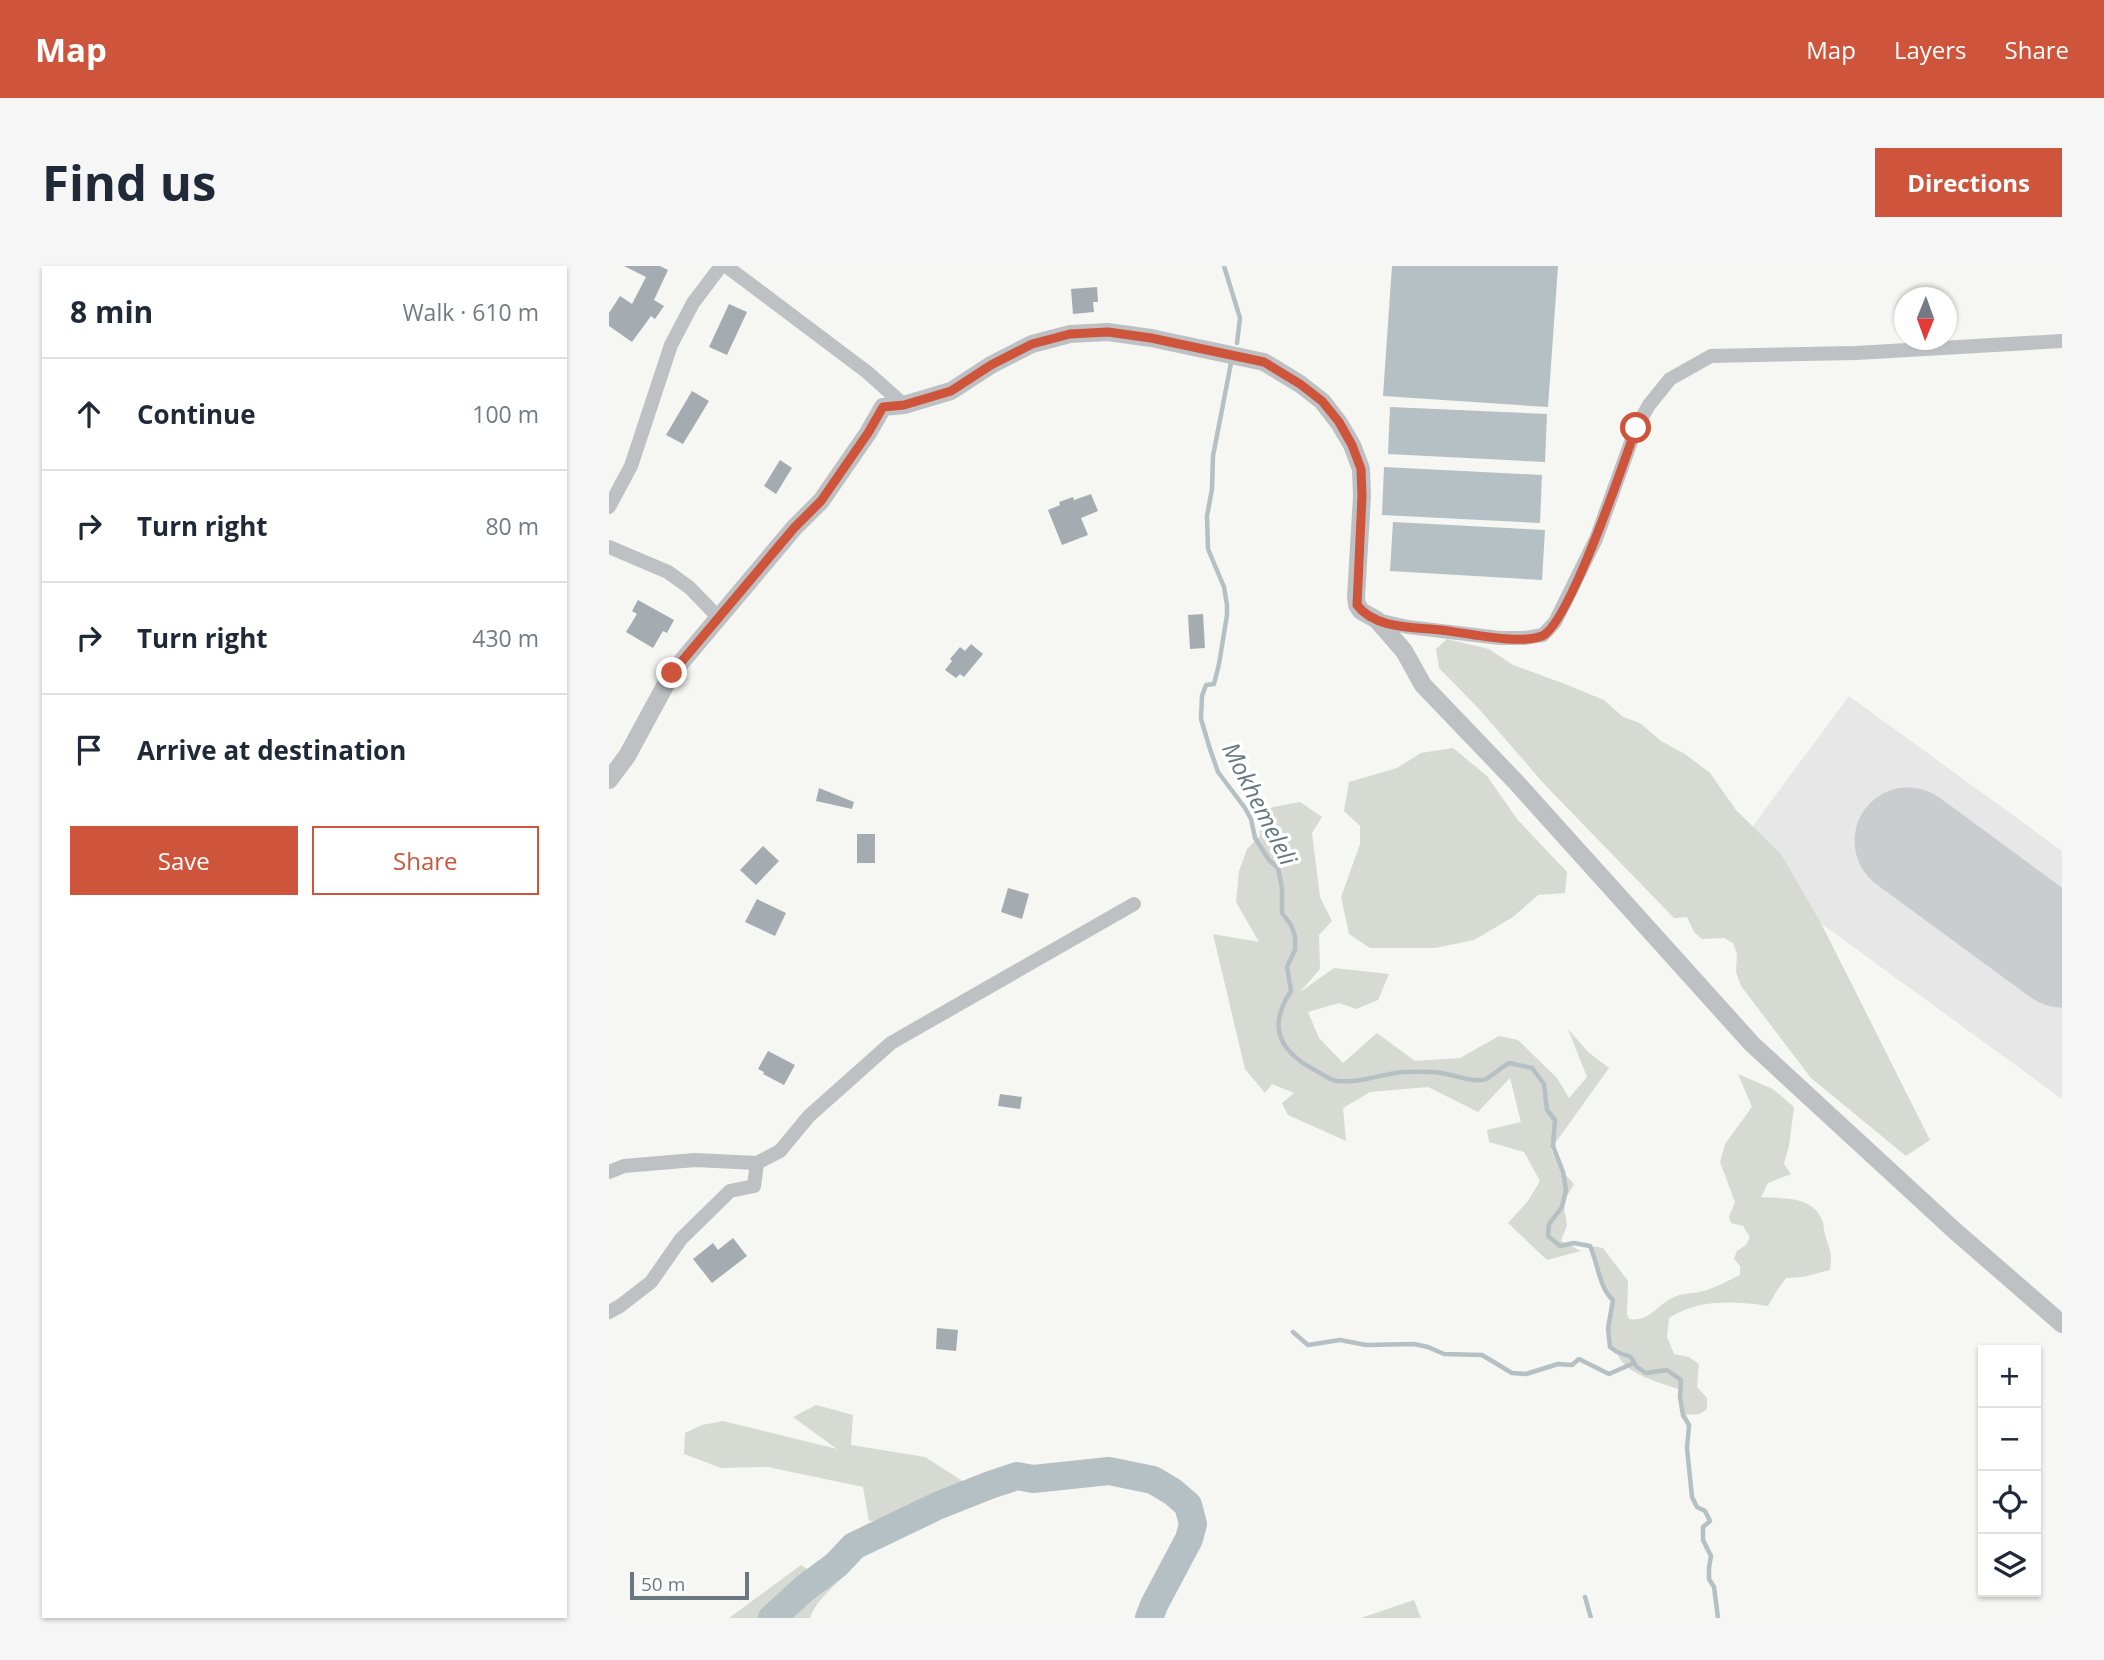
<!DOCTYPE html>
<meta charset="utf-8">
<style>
body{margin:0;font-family:"Open Sans",sans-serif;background:#f6f6f7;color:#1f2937}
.controls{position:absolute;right:21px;bottom:21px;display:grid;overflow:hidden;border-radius:0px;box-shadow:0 2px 5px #0004}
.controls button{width:63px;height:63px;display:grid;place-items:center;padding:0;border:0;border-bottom:2px solid #e0e1e3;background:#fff;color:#1f2937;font:35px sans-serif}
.compass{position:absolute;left:1285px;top:21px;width:63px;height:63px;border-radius:50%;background:#fff;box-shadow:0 2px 5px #0004;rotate:181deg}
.scale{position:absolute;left:21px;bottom:18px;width:119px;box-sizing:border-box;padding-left:7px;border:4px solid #697780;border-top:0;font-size:19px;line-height:24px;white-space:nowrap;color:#697780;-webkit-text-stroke:5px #fff;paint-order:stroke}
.stop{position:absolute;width:21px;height:21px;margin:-16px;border:5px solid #ce543b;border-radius:50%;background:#fff}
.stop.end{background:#ce543b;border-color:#fff;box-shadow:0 2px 7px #0008}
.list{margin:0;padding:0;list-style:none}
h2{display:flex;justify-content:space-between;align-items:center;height:91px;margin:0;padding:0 28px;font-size:30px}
h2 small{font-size:23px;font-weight:400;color:#747a83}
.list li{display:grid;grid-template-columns:46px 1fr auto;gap:21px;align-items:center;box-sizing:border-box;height:112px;padding:0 28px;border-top:2px solid #e0e1e3}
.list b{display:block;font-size:26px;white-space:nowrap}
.list em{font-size:23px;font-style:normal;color:#747a83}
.actions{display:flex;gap:14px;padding:21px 28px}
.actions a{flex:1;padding:16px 0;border:2px solid #ce543b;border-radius:0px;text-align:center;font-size:24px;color:#ce543b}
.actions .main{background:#ce543b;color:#fff}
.icon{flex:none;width:38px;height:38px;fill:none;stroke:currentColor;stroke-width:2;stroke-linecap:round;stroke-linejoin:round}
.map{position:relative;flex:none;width:1453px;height:1352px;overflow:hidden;border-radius:0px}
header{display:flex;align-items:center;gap:42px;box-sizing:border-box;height:98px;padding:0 35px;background:#ce543b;color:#fff}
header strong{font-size:33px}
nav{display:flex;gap:38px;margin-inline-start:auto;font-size:24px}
.intro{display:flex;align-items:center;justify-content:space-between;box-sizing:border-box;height:168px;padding:0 42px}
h1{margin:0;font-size:49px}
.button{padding:18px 32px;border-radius:0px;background:#ce543b;color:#fff;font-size:24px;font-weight:700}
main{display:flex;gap:42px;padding:0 42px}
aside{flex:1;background:#fff;border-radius:0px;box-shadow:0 2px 5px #0004}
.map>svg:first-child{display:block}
.built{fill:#e6e7e6}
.green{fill:#d6dad3}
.water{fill:#b4c0c3}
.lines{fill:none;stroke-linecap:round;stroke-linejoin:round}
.stream{stroke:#b4c0c3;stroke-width:4.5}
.river{stroke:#b4c0c3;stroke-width:28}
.runway{stroke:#cacdce;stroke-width:107}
.building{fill:#a5acb1}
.minor{stroke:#bdc1c4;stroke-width:14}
.tertiary{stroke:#bdc1c4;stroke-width:18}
.route{stroke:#ce543b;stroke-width:9}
.labels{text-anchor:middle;stroke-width:7;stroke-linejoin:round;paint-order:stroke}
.water-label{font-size:24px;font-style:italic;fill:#64777d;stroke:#fff}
</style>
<header>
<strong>Map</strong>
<nav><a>Map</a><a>Layers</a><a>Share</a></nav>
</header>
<div class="intro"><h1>Find us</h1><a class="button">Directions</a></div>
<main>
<aside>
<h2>8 min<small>Walk · 610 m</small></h2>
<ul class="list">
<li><svg class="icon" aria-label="ahead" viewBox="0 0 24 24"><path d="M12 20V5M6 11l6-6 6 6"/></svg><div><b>Continue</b></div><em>100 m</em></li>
<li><svg class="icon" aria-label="right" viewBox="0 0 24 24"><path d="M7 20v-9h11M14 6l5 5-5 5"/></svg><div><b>Turn right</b></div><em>80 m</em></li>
<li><svg class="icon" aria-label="right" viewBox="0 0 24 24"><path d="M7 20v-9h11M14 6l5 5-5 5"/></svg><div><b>Turn right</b></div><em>430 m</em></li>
<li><svg class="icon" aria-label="arrive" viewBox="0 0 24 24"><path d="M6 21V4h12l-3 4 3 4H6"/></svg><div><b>Arrive at destination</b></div></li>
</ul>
<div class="actions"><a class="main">Save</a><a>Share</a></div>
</aside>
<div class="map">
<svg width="1453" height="1352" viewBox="0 0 1453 1352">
<rect width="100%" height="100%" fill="#f6f6f3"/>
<path class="built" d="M1240,430l213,155v248l-332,-242z"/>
<g class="green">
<path d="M838,373l42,10 24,16 52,19 39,16 19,17 17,6 21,18 24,13 25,19 26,37 45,44 41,71 108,215 -24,16 -95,-78 -70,-92 -5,-14 1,-18 -4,-11 -9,-5 -22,1 -8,-7 -7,-15 -13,1 -129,-133 -66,-76 -40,-41 -3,-19z"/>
<path d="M844,482l34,28 30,43 50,53 -2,21 -27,2 -25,22 -39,23 -39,8h-65l-21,-14 -8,-37 19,-53v-18l-16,-15 5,-29 48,-14 24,-15z"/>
<path d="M691,536l22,15 -10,16 8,64 12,24 -13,14 1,34 -20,23 34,-24 55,6 -11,26 -22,9 -17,-6 -31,9 11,26 24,25 34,-30 38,28 45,-3 39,-22 19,4 39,38 12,20 18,-21 -19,-48 20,23 21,16 -58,81 11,22 12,13 -11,19 4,22 -6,16 20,10 -34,9 -39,-37 20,-22 12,-20 -16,-29 -35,-10 -2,-12 34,-8 -11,-44 -32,34 -50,-25 -58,5 -27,16 3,33 -58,-26 -6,-12 12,-10 -22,-9 -7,9 -20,-24 -32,-135 46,8 -23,-40 3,-31 8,-22 13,-13 -1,-26z"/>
<path d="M1129,808l35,15 21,18 -5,39 -5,18 7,10 -23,9 -7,14c23,2 52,-2 62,25 1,5 1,11 3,16 5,16 6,14 4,32l-27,7 -17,1 -10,14 -8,14c-33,-5 -70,-7 -99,12l-2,19 7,17 15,3 10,7 -2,23 10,11v11l-7,5 -17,1 -2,-25c-19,-7 -59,-16 -64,-38l-7,-5 -2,-19 5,-28c-14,-13 -15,-36 -23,-54l13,2 25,33 -1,33 2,5c20,3 26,-12 43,-21 9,-5 17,-4 27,-6 14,-3 29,-11 41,-17v-9l-6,-7 3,-8 9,-6 4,-8 -7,-11 -12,-3 -2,-6 6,-15 -15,-40 5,-18 27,-37z"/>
<path d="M207,1139l37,10 -2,30 74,12 42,27 -63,34 -35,3 -6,-34 -95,-20 -47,1 -37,-14 1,-21 17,-8 21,-4 114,28 -44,-32z"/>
<path d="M237,1297l3,5c-13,20 -30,27 -39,50h-81l72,-53 8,5 -2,8 5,10 10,-4z"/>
<path d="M805,1334l7,18h-60z"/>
</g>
<g class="water">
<path d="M783,0h166l-10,141 -165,-11z"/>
<path d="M781,141l157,7 -2,48 -157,-8z"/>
<path d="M775,201l158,8 -2,48 -158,-8z"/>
<path d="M784,256l152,8 -3,50 -152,-9z"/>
</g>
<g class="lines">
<g class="stream">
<path d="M615,0l16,52 -3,25"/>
<path d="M622,97l-18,93 -1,33 -5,27 1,33 16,38 3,18v10l-8,49 -5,20 -8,1 -4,11 -1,23 9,30 8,23 27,36 6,11 4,19 14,22 9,8 4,20v25l9,12 4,11v14l-8,17 4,24c-23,34 -13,59 22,78 8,4 16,11 24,12 21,2 39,-5 59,-8 8,-2 28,-1 37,-1 15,0 40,12 53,7 8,-4 15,-12 23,-16l23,5 12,16 3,26 8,10 -2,26 10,26 3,18 -4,17 -13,17 -1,12 12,10 14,-3 16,3c8,17 9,42 23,54l-5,28 2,19 7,5 14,5 5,9 10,7 21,-3 14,10 -1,17 3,18 6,10 -2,23 5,49 5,10 8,4 5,10 -7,6v13l8,16 -2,12v11l5,8 4,31"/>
<path d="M684,1066l15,13 32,-5 26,5 48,-1 14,3 16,7 38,1 30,18 14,1 32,-10 14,1 7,-6 30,15 25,-11"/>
<path d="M976,1331l6,21"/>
</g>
<path class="river" d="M163,1352l33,-30 31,-23 18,-19 83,-40 53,-21 27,-9 16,3 76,-8 44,9 20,12 15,13 5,19 -4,15 -35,66 -5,13"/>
<path class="runway" d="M1299,575l154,113"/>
</g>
<g class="building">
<path d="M15,0h36l8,4 -14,30 10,6 -9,13 -4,-3 -19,26 -23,-16v-13l11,-17 12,8 14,-27z"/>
<path d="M488,21l1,15h-5l1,10 -21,2 -2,-25z"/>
<path d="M120,38l18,8 -20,43 -18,-8z"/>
<path d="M83,125l17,10 -26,43 -17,-9z"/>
<path d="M171,194l12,8 -16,26 -12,-8z"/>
<path d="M482,228l7,17 -17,7 7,17 -26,10 -14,-35 12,-5 -1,-3 14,-5 1,3z"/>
<path d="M29,334l36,20 -7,13 -4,-2 -10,17 -27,-16 11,-18 -5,-3z"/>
<path d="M594,348l2,34 -15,1 -2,-34z"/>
<path d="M362,378l12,10 -19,23 -4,-3 -4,4 -11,-8 7,-9 -2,-2 10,-12 5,4z"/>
<path d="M210,522l35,14 -2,7 -36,-8z"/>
<rect x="248" y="568" width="18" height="29"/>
<path d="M154,580l16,15 -23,24 -16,-15z"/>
<path d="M399,622l21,6 -7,25 -21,-7z"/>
<path d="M148,633l29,14 -11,23 -30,-14z"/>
<path d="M159,785l27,14 -11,20 -21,-11 1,-2 -6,-3z"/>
<path d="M391,828l22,3 -2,12 -22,-3z"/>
<path d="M124,972l14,18 -35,27 -19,-24 20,-16 5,7z"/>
<path d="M328,1062l21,2 -2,21 -20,-2z"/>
</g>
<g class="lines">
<g class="minor">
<path d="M117,0l141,106 37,33"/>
<path d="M0,241l22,-41 40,-121 22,-42 28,-37"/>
<path d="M0,281l59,25 22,16 28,29"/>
<path d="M768,354l31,7 92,11h24l19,-3 12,-13 41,-83 40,-111 13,-23 21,-26 41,-23 145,-3 206,-12"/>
<path d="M0,906l15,-6 71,-6 62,3 23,-12 29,-35 82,-73 243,-139"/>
<path d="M0,1046l11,-6 31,-24 30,-43 49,-48 24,-5 3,-23"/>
</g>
<path class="tertiary" d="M0,514l18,-24 45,-83 122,-145 27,-27 47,-68 15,-26 21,-2 47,-14 40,-26 41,-21 38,-10 38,-2 43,6 113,24 36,22 22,17 17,22 13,22 9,24 1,27 -6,101 1,8 4,6 16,9 27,31 19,34 92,96 237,263 203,187 107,93"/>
</g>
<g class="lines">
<path class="route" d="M63,407l122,-145 27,-27 47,-68 15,-26 21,-2 47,-14 40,-26 41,-21 38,-10 38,-2 43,6 113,24 36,22 22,17 17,21 13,23 9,24 1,27 -5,109c18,24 56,22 84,25 25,3 79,15 101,6 27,-12 82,-174 94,-208"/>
</g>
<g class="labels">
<g class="water-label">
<text transform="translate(650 538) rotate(63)" y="8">Mokhemeleli</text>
</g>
</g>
</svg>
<div class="controls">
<button>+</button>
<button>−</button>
<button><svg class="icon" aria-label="locate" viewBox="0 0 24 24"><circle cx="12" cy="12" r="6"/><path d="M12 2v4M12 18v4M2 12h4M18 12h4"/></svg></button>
<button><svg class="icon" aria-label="layers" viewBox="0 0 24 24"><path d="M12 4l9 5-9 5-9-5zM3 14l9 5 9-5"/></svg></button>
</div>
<svg class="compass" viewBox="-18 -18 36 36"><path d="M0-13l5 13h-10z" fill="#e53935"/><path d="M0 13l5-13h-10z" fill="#747a83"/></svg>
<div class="scale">50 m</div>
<div class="stop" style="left:1027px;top:162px"></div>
<div class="stop end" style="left:63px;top:407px"></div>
</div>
</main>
